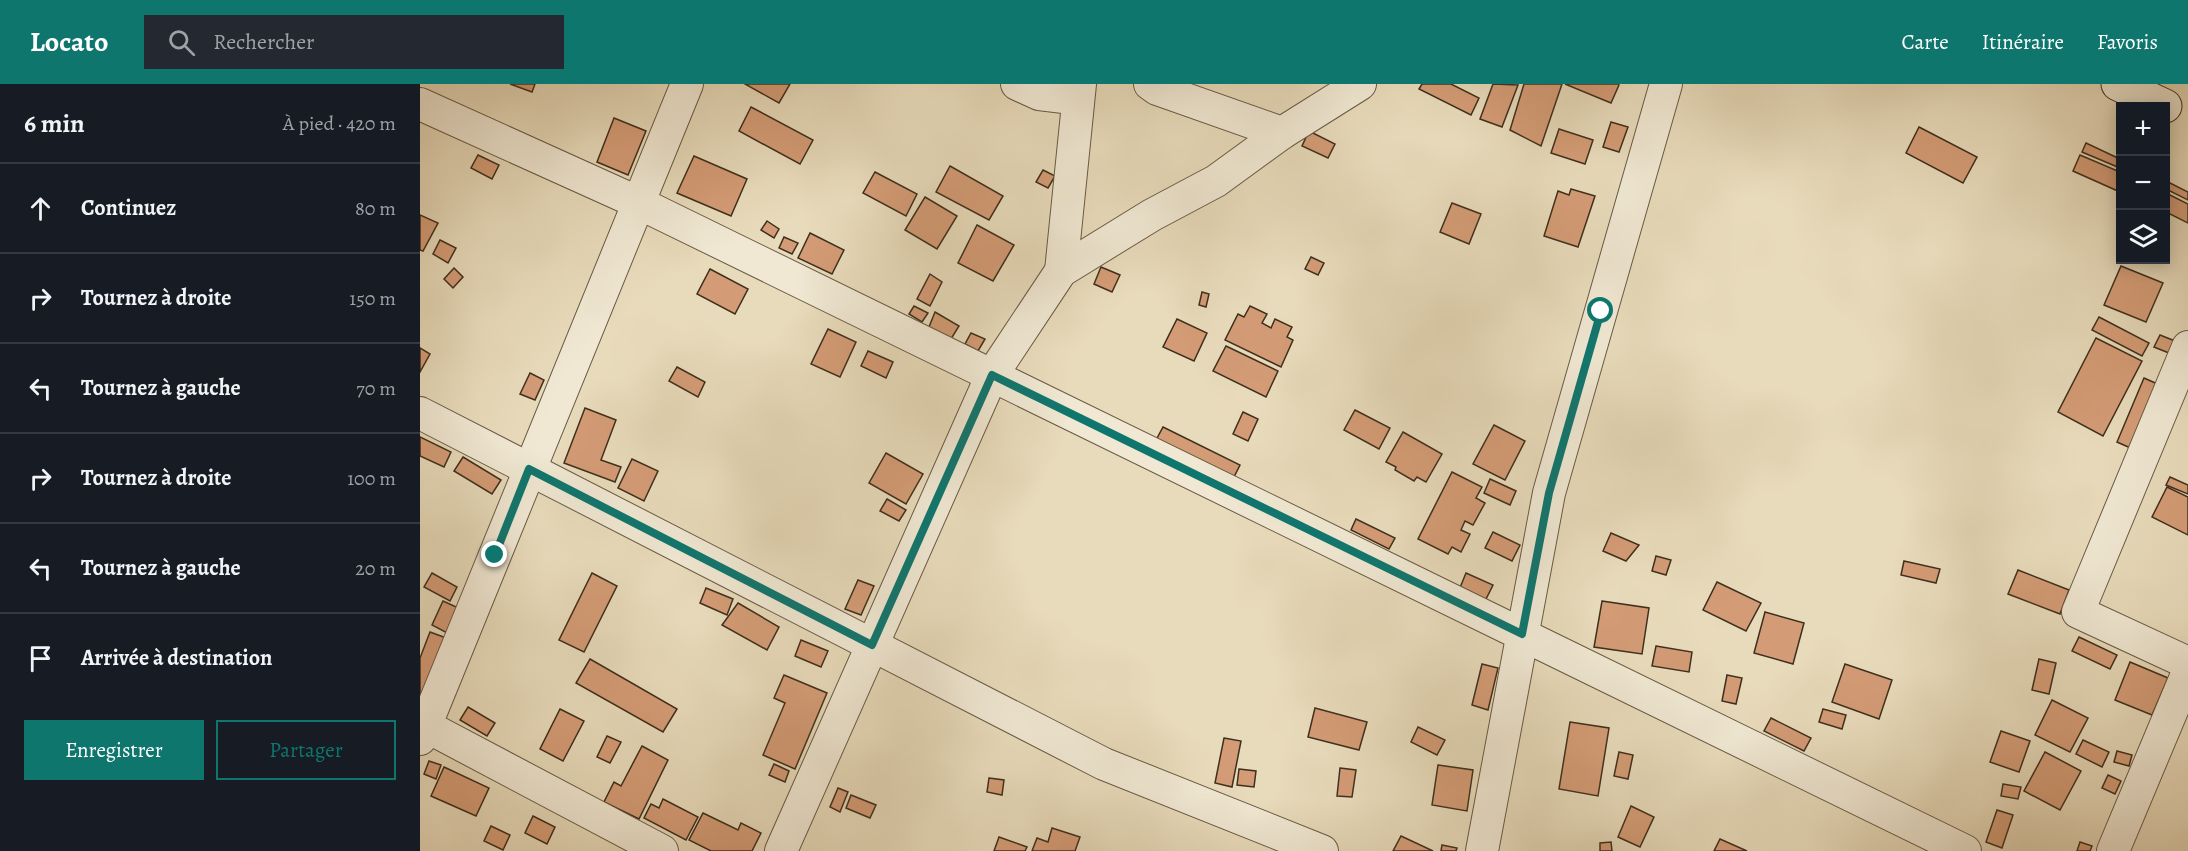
<!DOCTYPE html>
<html lang="fr">
<meta charset="utf-8">
<style>
body{margin:0;font-family:Alegreya,serif;background:#242831;color:#f1f3f6}
.controls{position:absolute;right:18px;top:18px;display:grid;overflow:hidden;border-radius:0px;box-shadow:0 3px 15px #0003}
.controls button{width:54px;height:54px;display:grid;place-items:center;padding:0;border:0;border-bottom:2px solid #363941;background:#171b24;color:#f1f3f6;font:30px sans-serif}
.stop{position:absolute;width:18px;height:18px;margin:-14px;border:4px solid #0f766e;border-radius:50%;background:#fff}
.stop.end{background:#0f766e;border-color:#fff;box-shadow:0 2px 6px #0008}
.list{margin:0;padding:0;list-style:none}
h2{display:flex;justify-content:space-between;align-items:center;height:78px;margin:0;padding:0 24px;font-size:26px}
h2 small{font-size:20px;font-weight:400;color:#9ea1a6}
.list li{display:grid;grid-template-columns:39px 1fr auto;gap:18px;align-items:center;box-sizing:border-box;height:90px;padding:0 24px;border-top:2px solid #363941}
.list b{display:block;font-size:22px;white-space:nowrap}
.list em{font-size:20px;font-style:normal;color:#9ea1a6}
.actions{display:flex;gap:12px;padding:18px 24px}
.actions a{flex:1;padding:14px 0;border:2px solid #0f766e;border-radius:0px;text-align:center;font-size:21px;color:#0f766e}
.actions .main{background:#0f766e;color:#fff}
.icon{flex:none;width:33px;height:33px;fill:none;stroke:currentColor;stroke-width:2;stroke-linecap:round;stroke-linejoin:round}
.map{position:relative;flex:none;width:1768px;height:767px;overflow:hidden}
header{display:flex;align-items:center;gap:36px;box-sizing:border-box;height:84px;padding:0 30px;background:#0f766e;color:#fff}
header strong{font-size:28px}
nav{display:flex;gap:33px;margin-inline-start:auto;font-size:21px}
.search{width:420px;height:54px;background:#242831;display:flex;align-items:center;gap:15px;box-sizing:border-box;padding:0 21px;border-radius:0px;color:#9ea1a6;font-size:22px}
main{display:flex}
aside{flex:1;background:#171b24}
.map>svg:first-child{display:block}
.building{fill:#d49c76;stroke:#3e2f1d;stroke-width:1.5}
.lines{fill:none;stroke-linecap:round;stroke-linejoin:round}
.minor-casing{stroke:#685a44;stroke-width:34}
.secondary-casing{stroke:#3e2f1d;stroke-width:35}
.minor{stroke:#f0e8d3;stroke-width:32}
.secondary{stroke:#f0e8d3;stroke-width:33}
.route{stroke:#0f766e;stroke-width:8}
</style>
<header>
<strong>Locato</strong>
<div class="search"><svg class="icon" aria-label="search" viewBox="0 0 24 24"><circle cx="10" cy="10" r="6"/><path d="M15 15l6 6"/></svg>Rechercher</div>
<nav><a>Carte</a><a>Itinéraire</a><a>Favoris</a></nav>
</header>
<main>
<aside>
<h2>6 min<small>À pied · 420 m</small></h2>
<ul class="list">
<li><svg class="icon" aria-label="ahead" viewBox="0 0 24 24"><path d="M12 20V5M6 11l6-6 6 6"/></svg><div><b>Continuez</b></div><em>80 m</em></li>
<li><svg class="icon" aria-label="right" viewBox="0 0 24 24"><path d="M7 20v-9h11M14 6l5 5-5 5"/></svg><div><b>Tournez à droite</b></div><em>150 m</em></li>
<li><svg class="icon" aria-label="left" viewBox="0 0 24 24"><path d="M17 20v-9H6M10 6l-5 5 5 5"/></svg><div><b>Tournez à gauche</b></div><em>70 m</em></li>
<li><svg class="icon" aria-label="right" viewBox="0 0 24 24"><path d="M7 20v-9h11M14 6l5 5-5 5"/></svg><div><b>Tournez à droite</b></div><em>100 m</em></li>
<li><svg class="icon" aria-label="left" viewBox="0 0 24 24"><path d="M17 20v-9H6M10 6l-5 5 5 5"/></svg><div><b>Tournez à gauche</b></div><em>20 m</em></li>
<li><svg class="icon" aria-label="arrive" viewBox="0 0 24 24"><path d="M6 21V4h12l-3 4 3 4H6"/></svg><div><b>Arrivée à destination</b></div></li>
</ul>
<div class="actions"><a class="main">Enregistrer</a><a>Partager</a></div>
</aside>
<div class="map">
<svg width="1768" height="767" viewBox="0 0 1768 767">
<rect width="100%" height="100%" fill="#e8dbbb"/>
<filter id="stains"><feTurbulence type="fractalNoise" baseFrequency=".00333" numOctaves="4"/><feColorMatrix values="0 0 0 0 .2 0 0 0 0 .09 0 0 0 0 .02 0 0 0 .5 -.17"/></filter>
<radialGradient id="worn" r=".72"><stop offset=".6" stop-color="#630" stop-opacity="0"/><stop offset="1" stop-color="#630" stop-opacity=".3"/></radialGradient>
<g class="building">
<path d="M90,0h25l-3,8z"/>
<path d="M325,0h45l-11,19z"/>
<path d="M1002,0h29l28,14 -8,17 -52,-26z"/>
<path d="M1073,0l25,1 -16,42 -22,-8z"/>
<path d="M1104,0h38l-21,62 -31,-16z"/>
<path d="M1145,0h53l1,1 -8,18z"/>
<path d="M331,23l62,33 -13,24 -61,-33z"/>
<path d="M194,34l32,13 -18,44 -31,-13z"/>
<path d="M1191,38l17,5 -9,25 -16,-5z"/>
<path d="M1499,43l58,30 -14,26 -57,-30z"/>
<path d="M1139,45l34,11 -8,24 -34,-11z"/>
<path d="M889,47l26,13 -7,14 -26,-12z"/>
<path d="M1666,59l34,16v9l-38,-16z"/>
<path d="M58,71l21,10 -7,14 -21,-11z"/>
<path d="M1660,71l40,17v20l-47,-21z"/>
<path d="M274,72l53,23 -16,37 -54,-23z"/>
<path d="M530,82l53,30 -14,24 -53,-28z"/>
<path d="M623,86l12,6 -7,12 -12,-6z"/>
<path d="M455,88l42,22 -11,22 -43,-23z"/>
<path d="M1746,97l22,11v8l-22,-11z"/>
<path d="M1151,105l24,7 -17,51 -34,-11 14,-45 11,4z"/>
<path d="M1746,109l22,11v19l-22,-11z"/>
<path d="M505,113l32,19 -20,33 -32,-19z"/>
<path d="M1032,119l29,11 -12,30 -29,-12z"/>
<path d="M0,131l18,8 -15,28 -3,-1z"/>
<path d="M347,137l12,8 -5,9 -13,-8z"/>
<path d="M557,141l37,20 -21,36 -35,-18z"/>
<path d="M390,149l34,17 -12,24 -34,-16z"/>
<path d="M364,153l14,6 -6,11 -13,-6z"/>
<path d="M20,156l16,8 -8,15 -15,-9z"/>
<path d="M891,173l13,6 -6,12 -13,-6z"/>
<path d="M1701,182l42,17 -17,39 -42,-17z"/>
<path d="M681,183l19,8 -8,17 -18,-8z"/>
<path d="M34,184l9,9 -10,11 -9,-9z"/>
<path d="M290,185l38,20 -13,25 -38,-20z"/>
<path d="M510,190l12,8 -12,24 -13,-7z"/>
<path d="M782,208l7,2 -3,13 -7,-2z"/>
<path d="M494,222l14,7 -6,9 -13,-8z"/>
<path d="M830,222l17,8 -5,9 9,5 4,-9 17,8 -5,10 6,3 -12,27 -56,-27 13,-26 6,3z"/>
<path d="M515,228l24,14 -8,13 -22,-12z"/>
<path d="M1679,233l50,26 -7,13 -50,-26z"/>
<path d="M757,235l30,14 -13,28 -31,-14z"/>
<path d="M408,245l28,13 -16,35 -29,-13z"/>
<path d="M551,249l14,6 -7,12 -13,-7z"/>
<path d="M1740,251l15,6 -6,12 -15,-6z"/>
<path d="M1676,254l46,23 -39,75 -45,-24z"/>
<path d="M806,262l52,25 -12,26 -53,-26z"/>
<path d="M0,264l10,6 -10,18z"/>
<path d="M448,267l25,11 -7,16 -25,-12z"/>
<path d="M257,283l28,15 -7,15 -29,-16z"/>
<path d="M110,289l14,7 -9,20 -15,-6z"/>
<path d="M1724,294l18,8 -27,64 -18,-8z"/>
<path d="M165,324l31,12 -15,40 20,7 -6,15 -51,-19z"/>
<path d="M935,326l35,18 -11,21 -35,-19z"/>
<path d="M823,328l15,7 -10,22 -15,-7z"/>
<path d="M1074,341l31,16 -20,39 -32,-16z"/>
<path d="M743,343l77,38 -8,16 -77,-39z"/>
<path d="M983,348l39,22 -16,28 -9,-5 -3,4 -19,-11 1,-3 -10,-5z"/>
<path d="M0,353l31,15 -7,15 -24,-11z"/>
<path d="M466,369l37,21 -17,30 -37,-21z"/>
<path d="M43,373l38,23 -9,14 -38,-23z"/>
<path d="M212,375l26,12 -14,30 -26,-13z"/>
<path d="M1032,388l30,15 -6,11 9,5 -12,22 -8,-4 -4,9 9,4 -9,18 -9,-5 -4,7 -30,-15z"/>
<path d="M1750,393l18,8v9l-22,-9z"/>
<path d="M1070,395l26,12 -6,14 -26,-12z"/>
<path d="M1747,403l21,10v38l-36,-18z"/>
<path d="M467,415l19,11 -7,11 -19,-10z"/>
<path d="M936,435l39,19 -6,11 -38,-19z"/>
<path d="M1073,448l27,13 -8,16 -27,-13z"/>
<path d="M1191,449l28,12 -13,16 -23,-10z"/>
<path d="M1236,472l15,4 -5,15 -14,-4z"/>
<path d="M1484,477l36,8 -4,14 -35,-8z"/>
<path d="M1598,486l51,20 -9,24 -52,-20z"/>
<path d="M12,489l25,14 -7,14 -26,-14z"/>
<path d="M172,489l25,13 -33,66 -25,-12z"/>
<path d="M1046,489l27,12 -8,16 -26,-11z"/>
<path d="M438,496l16,6 -13,29 -16,-6z"/>
<path d="M1297,498l44,21 -15,28 -43,-21z"/>
<path d="M286,504l27,11 -6,16 -27,-12z"/>
<path d="M23,517l20,9 -12,25 -19,-10z"/>
<path d="M1182,517l47,7 -7,46 -48,-7z"/>
<path d="M318,519l41,24 -12,23 -45,-25z"/>
<path d="M1345,528l39,11 -11,41 -39,-11z"/>
<path d="M10,548l19,7 -29,58v-39z"/>
<path d="M1659,553l38,18 -7,14 -38,-18z"/>
<path d="M381,556l27,11 -7,16 -26,-11z"/>
<path d="M1236,562l36,6 -3,20 -37,-6z"/>
<path d="M170,575l87,50 -14,23 -87,-49z"/>
<path d="M1619,575l17,4 -7,31 -17,-4z"/>
<path d="M1710,578l38,16 -16,37 -37,-15z"/>
<path d="M1062,580l16,4 -10,42 -16,-5z"/>
<path d="M1425,580l47,16 -13,39 -47,-17z"/>
<path d="M364,591l43,18 -32,76 -32,-14 22,-52 -11,-5z"/>
<path d="M1307,591l15,3 -6,26 -14,-3z"/>
<path d="M1632,616l36,18 -18,34 -35,-17z"/>
<path d="M48,623l27,16 -8,13 -27,-16z"/>
<path d="M895,624l52,14 -8,28 -51,-13z"/>
<path d="M140,625l24,12 -21,40 -23,-12z"/>
<path d="M1403,625l23,6 -4,14 -23,-7z"/>
<path d="M1351,634l40,20 -7,13 -40,-20z"/>
<path d="M1150,638l39,6 -11,68 -39,-7z"/>
<path d="M998,643l27,13 -8,15 -26,-13z"/>
<path d="M1581,647l29,10 -11,31 -29,-10z"/>
<path d="M187,652l14,6 -11,21 -13,-6z"/>
<path d="M804,654l17,3 -9,46 -17,-4z"/>
<path d="M1663,656l26,12 -7,15 -26,-13z"/>
<path d="M222,662l26,14 -29,59 -35,-17 10,-20 7,4z"/>
<path d="M1697,667l15,4 -3,11 -15,-4z"/>
<path d="M1199,668l14,3 -5,24 -14,-3z"/>
<path d="M1625,668l36,19 -21,39 -36,-19z"/>
<path d="M9,677l12,4 -5,14 -12,-5z"/>
<path d="M354,680l15,7 -4,11 -16,-7z"/>
<path d="M1018,681l35,5 -6,41 -35,-6z"/>
<path d="M24,683l45,21 -13,28 -45,-20z"/>
<path d="M920,684l16,2 -4,27 -15,-1z"/>
<path d="M819,685l17,2 -2,16 -17,-2z"/>
<path d="M1688,691l13,6 -6,13 -13,-6z"/>
<path d="M569,694l15,2 -2,15 -15,-3z"/>
<path d="M1583,700l18,3 -3,12 -17,-3z"/>
<path d="M418,704l10,4 -8,20 -10,-5z"/>
<path d="M431,711l25,10 -6,13 -24,-10z"/>
<path d="M243,715l35,18 -12,23 -42,-22 7,-14 8,4z"/>
<path d="M1211,722l23,11 -14,30 -22,-10z"/>
<path d="M1577,726l16,5 -11,33 -16,-6z"/>
<path d="M283,729l35,17 3,-7 20,10 -9,18h-41l-22,-11z"/>
<path d="M113,732l22,11 -8,17 -22,-11z"/>
<path d="M71,742l19,9 -7,15 -19,-9z"/>
<path d="M632,744l28,9 -5,14h-43l5,-13 11,4z"/>
<path d="M981,752l32,15h-40z"/>
<path d="M579,753l28,10 -2,4h-31z"/>
<path d="M1300,755l27,12h-33z"/>
<path d="M1191,758l1,9h-12v-8z"/>
<path d="M1660,758l12,4 -2,5h-13z"/>
<path d="M1022,761l15,3 -1,3h-15z"/>
</g>
<g class="lines">
<g class="minor-casing">
<g id="minor">
<path d="M597,0l22,10 25,3 13,-13"/>
<path d="M730,0l7,5 125,44"/>
<path d="M0,20l217,98 1328,649"/>
<path d="M641,187l19,-187"/>
<path d="M1768,263l-110,265 110,51"/>
<path d="M0,329l684,351 218,87"/>
<path d="M0,639l242,128"/>
<path d="M0,655l267,-655"/>
<path d="M361,767l211,-476 69,-104 91,-56 64,-34 66,-48 78,-49"/>
<path d="M1062,767l67,-358 117,-409"/>
<path d="M1693,767l75,-179"/>
</g>
</g>
<g class="secondary-casing">
<path id="secondary" d="M1698,0l47,22"/>
</g>
<use href="#minor" class="minor"/>
<use href="#secondary" class="secondary"/>
</g>
<g class="lines">
<path class="route" d="M75,471l34,-86 343,176 120,-270 530,259 27,-141 52,-182"/>
</g>
<rect width="100%" height="100%" filter="url(#stains)"/>
<rect width="100%" height="100%" fill="url(#worn)"/>
</svg>
<div class="controls">
<button>+</button>
<button>−</button>
<button><svg class="icon" aria-label="layers" viewBox="0 0 24 24"><path d="M12 4l9 5-9 5-9-5zM3 14l9 5 9-5"/></svg></button>
</div>
<div class="stop" style="left:1181px;top:227px"></div>
<div class="stop end" style="left:75px;top:471px"></div>
</div>
</main>
